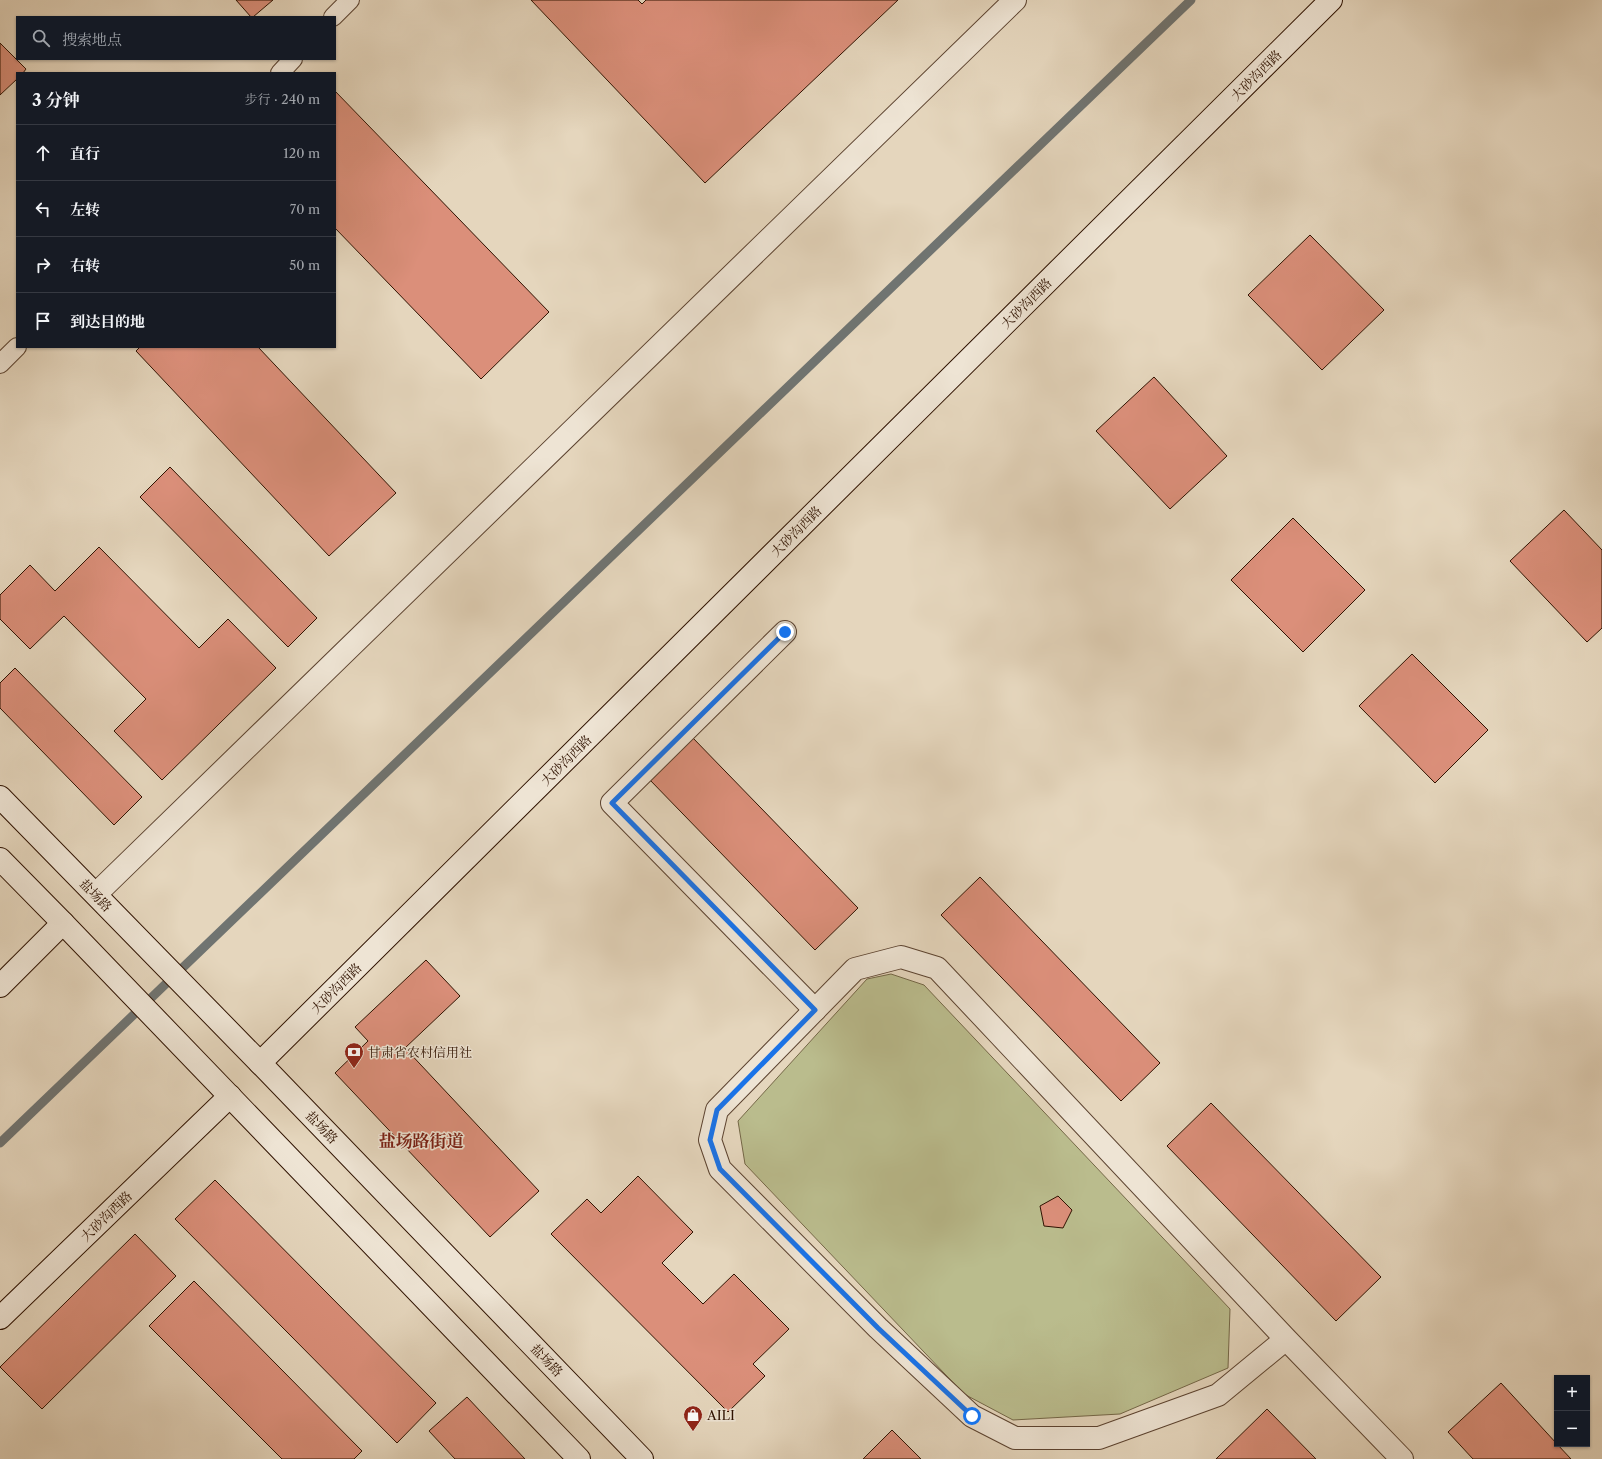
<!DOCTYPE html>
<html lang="zh">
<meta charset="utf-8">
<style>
body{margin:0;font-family:"Libre Caslon Text","Noto Serif SC",serif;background:#20242c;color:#f1f3f6}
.controls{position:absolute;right:12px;bottom:12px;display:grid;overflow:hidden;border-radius:0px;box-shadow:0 1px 3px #0004}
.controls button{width:36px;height:36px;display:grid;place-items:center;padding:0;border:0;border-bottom:1px solid #363941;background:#171b24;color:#f1f3f6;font:20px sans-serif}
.stop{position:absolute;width:12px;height:12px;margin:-9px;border:3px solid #1a73e8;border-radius:50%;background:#fff}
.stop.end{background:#1a73e8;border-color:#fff;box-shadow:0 1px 4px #0008}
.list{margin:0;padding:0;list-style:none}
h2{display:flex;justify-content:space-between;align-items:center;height:52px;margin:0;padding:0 16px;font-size:17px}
h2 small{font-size:13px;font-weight:400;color:#9ea1a6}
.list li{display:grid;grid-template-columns:26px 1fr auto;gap:12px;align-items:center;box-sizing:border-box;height:56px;padding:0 16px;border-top:1px solid #363941}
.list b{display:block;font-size:15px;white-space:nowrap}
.list em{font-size:13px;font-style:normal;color:#9ea1a6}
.icon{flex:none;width:22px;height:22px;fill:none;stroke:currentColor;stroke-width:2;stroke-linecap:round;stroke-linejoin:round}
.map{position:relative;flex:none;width:1602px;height:1459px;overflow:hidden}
.search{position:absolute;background:#171b24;box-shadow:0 1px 3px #0004;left:16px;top:16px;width:320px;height:44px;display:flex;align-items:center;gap:10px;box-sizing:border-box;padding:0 14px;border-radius:0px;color:#9ea1a6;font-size:15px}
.panel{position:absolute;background:#171b24;box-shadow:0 1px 3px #0004;left:16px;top:72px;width:320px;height:276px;border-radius:0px}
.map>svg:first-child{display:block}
.green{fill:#babc8d;stroke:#746747}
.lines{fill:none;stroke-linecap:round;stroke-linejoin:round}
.stream{stroke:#707471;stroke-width:9}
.building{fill:#db8f7a;stroke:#2f1201}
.lane-casing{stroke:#5c4330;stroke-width:20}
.street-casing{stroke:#5c4330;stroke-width:24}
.secondary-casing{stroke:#2f1201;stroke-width:24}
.lane{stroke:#eee4d4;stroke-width:18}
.street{stroke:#eee4d4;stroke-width:22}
.secondary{stroke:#eee4d4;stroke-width:22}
.route{stroke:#1a73e8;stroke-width:5}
.labels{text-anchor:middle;stroke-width:3;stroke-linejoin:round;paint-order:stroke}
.street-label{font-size:13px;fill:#2f1201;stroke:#eee4d4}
.poi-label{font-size:13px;fill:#2f1201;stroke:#eee4d4;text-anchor:start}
.district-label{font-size:17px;font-weight:bold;fill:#7a1f14;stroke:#eee4d4}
</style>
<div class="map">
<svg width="1602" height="1459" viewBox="0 0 1602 1459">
<rect width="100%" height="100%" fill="#e5d6bd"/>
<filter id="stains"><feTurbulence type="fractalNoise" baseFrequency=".005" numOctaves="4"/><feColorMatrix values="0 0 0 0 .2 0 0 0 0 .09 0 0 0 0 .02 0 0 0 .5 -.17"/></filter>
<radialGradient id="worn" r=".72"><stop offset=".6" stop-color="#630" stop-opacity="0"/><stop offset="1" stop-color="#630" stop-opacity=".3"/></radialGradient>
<path class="green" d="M891,974l33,11 306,324 -2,59 -108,46 -107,6 -49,-26 -219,-230 -7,-43 129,-142z"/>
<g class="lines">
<path class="stream" d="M0,1143l1191,-1143"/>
</g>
<g class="building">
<path d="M236,0h37l-20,17h-2z"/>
<path d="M531,0h107l4,4 4,-4h252l-193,183z"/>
<path d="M0,43l26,26 -3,4h-6v6l-17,16z"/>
<path d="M335,91l214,221 -68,67 -146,-151z"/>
<path d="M1310,235l74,75 -62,60 -74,-75z"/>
<path d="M140,347h118l138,146 -67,63 -193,-205z"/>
<path d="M1154,377l73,79 -57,53 -74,-78z"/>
<path d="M170,467l147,151 -29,29 -148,-150z"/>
<path d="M1564,510l38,40v78l-15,14 -77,-81z"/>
<path d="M1293,518l72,72 -62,62 -72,-72z"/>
<path d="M99,547l100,101 29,-29 48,49 -114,112 -48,-49 32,-32 -82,-83 -34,33 -30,-30v-24l30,-30 25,26z"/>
<path d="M1412,654l76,76 -53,53 -76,-77z"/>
<path d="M15,668l127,129 -28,28 -114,-117v-25z"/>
<path d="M692,737l166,171 -43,42 -166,-171z"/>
<path d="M980,877l180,186 -39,38 -180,-186z"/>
<path d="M426,960l34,36 -55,52 134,143 -49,46 -155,-164 33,-32 -13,-14z"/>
<path d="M1211,1103l170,174 -45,44 -169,-175z"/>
<path d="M638,1176l55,56 -31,31 41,41 31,-30 55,55 -36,35 12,12 -37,36 -177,-178 36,-35 14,14z"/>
<path d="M215,1180l221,223 -39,40 -222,-224z"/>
<path d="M1058,1196l14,14 -9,18 -19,-2 -4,-20z"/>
<path d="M135,1234l41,42 -134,133 -42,-42z"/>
<path d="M194,1281l168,170 -8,8h-72l-133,-133z"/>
<path d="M1501,1383l56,61 14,15h-98l-25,-27z"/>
<path d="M467,1397l58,62h-70l-26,-28z"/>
<path d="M1267,1409l49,50h-100z"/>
<path d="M892,1430l29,29h-58z"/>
</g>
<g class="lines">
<g class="lane-casing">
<g id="lane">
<path d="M333,17l17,-17"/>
<path d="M280,73l13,-14"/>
<path d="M0,364l17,-17"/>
</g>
</g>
<g class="street-casing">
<g id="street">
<path d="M785,632l-173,171 203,207"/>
<path d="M96,894l919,-894"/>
<path d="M1286,1339l-68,56 -119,43h-84l-43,-22 -94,-88 -158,-159 -10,-29 7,-30 138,-141 46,-12 36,11 349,371 116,120"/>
</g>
</g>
<g class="secondary-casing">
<g id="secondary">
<path d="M0,797l260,266 382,396"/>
<path d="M0,859l63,64 516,536"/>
<path d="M0,986l63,-63"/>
<path d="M260,1063l1071,-1063"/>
<path d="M0,1318l230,-222"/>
</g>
</g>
<use href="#lane" class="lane"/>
<use href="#street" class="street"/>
<use href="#secondary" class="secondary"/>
</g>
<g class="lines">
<path class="route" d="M785,632l-173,171 203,207 -98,100 -7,30 10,29 158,159 94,88"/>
</g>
<defs>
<g id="bank-pin" transform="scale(1)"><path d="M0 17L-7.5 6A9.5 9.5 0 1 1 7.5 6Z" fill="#8f2418" stroke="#eee4d4"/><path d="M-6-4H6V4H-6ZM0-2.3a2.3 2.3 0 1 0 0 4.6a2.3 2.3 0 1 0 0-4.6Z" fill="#fff"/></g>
<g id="shop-pin" transform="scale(1)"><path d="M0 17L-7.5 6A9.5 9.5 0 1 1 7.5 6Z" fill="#8f2418" stroke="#eee4d4"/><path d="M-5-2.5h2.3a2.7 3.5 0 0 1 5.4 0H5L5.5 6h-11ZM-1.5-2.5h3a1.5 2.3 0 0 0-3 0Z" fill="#fff"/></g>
</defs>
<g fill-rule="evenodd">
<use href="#bank-pin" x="354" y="1052"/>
<use href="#shop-pin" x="693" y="1415"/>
</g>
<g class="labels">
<g class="street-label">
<text transform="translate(1256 75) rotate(-45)" y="5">大砂沟西路</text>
<text transform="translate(1026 303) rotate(-45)" y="5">大砂沟西路</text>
<text transform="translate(796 531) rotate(-45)" y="5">大砂沟西路</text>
<text transform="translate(566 760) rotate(-45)" y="5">大砂沟西路</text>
<text transform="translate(96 895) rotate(46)" y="5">盐场路</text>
<text transform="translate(336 988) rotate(-45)" y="5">大砂沟西路</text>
<text transform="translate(322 1127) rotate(46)" y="5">盐场路</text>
<text transform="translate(106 1216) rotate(-44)" y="5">大砂沟西路</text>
<text transform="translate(547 1360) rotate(46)" y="5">盐场路</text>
</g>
<g class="poi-label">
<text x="368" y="1057">甘肃省农村信用社</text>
<text x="707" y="1420">AILI</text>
</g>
<g class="district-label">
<text x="421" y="1147">盐场路街道</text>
</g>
</g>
<rect width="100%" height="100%" filter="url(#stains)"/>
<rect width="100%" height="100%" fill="url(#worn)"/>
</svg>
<div class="controls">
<button>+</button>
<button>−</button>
</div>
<div class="stop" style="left:972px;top:1416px"></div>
<div class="stop end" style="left:785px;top:632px"></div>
<div class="search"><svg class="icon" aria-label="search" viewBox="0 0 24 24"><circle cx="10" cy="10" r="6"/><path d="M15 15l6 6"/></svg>搜索地点</div>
<section class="panel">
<h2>3 分钟<small>步行 · 240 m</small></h2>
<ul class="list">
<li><svg class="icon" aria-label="ahead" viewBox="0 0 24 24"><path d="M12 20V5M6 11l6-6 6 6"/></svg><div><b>直行</b></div><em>120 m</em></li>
<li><svg class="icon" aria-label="left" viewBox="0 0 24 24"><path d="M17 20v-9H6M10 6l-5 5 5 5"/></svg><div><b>左转</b></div><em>70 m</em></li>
<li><svg class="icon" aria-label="right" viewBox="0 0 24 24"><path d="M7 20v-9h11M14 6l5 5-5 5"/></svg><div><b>右转</b></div><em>50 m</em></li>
<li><svg class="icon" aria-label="arrive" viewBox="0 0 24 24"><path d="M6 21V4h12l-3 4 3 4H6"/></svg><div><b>到达目的地</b></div></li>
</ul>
</section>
</div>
